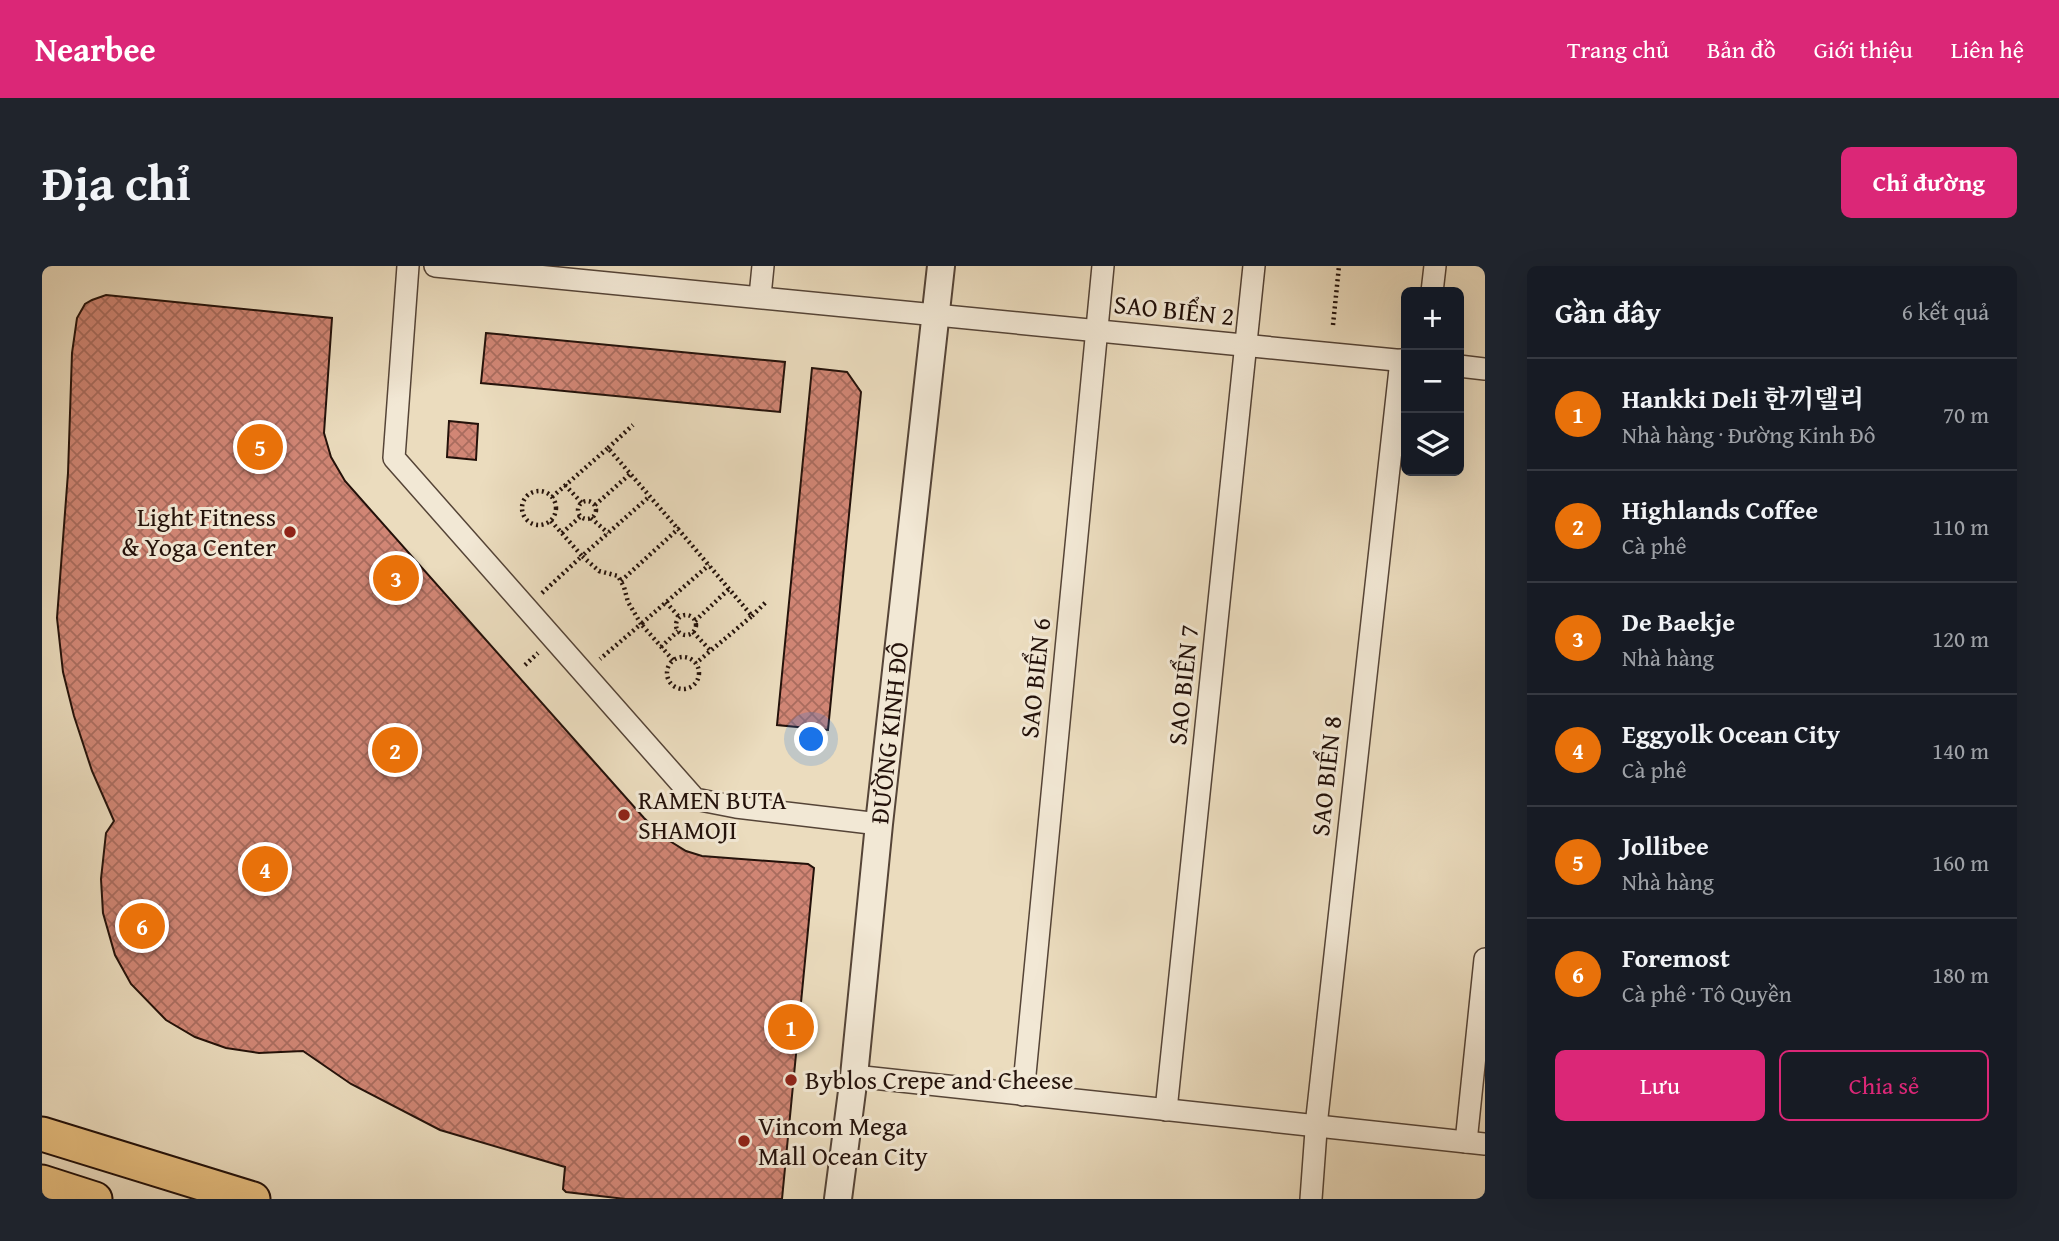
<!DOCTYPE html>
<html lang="vi">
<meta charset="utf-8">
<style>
body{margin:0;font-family:"Gentium Book Plus","Noto Serif KR",serif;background:#20242c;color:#f1f3f6}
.controls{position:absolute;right:21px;top:21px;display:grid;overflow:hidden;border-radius:10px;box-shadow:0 7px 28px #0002}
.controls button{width:63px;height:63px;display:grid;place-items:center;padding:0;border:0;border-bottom:2px solid #363941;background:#171b24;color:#f1f3f6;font:35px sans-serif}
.you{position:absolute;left:770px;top:474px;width:24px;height:24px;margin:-18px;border:5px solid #fff;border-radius:50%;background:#1a73e8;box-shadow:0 0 0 10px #1a73e833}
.badge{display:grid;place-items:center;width:46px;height:46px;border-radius:50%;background:#db2777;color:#fff;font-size:23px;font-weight:700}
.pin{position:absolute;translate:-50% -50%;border:4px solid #fff;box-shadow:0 2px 7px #0006}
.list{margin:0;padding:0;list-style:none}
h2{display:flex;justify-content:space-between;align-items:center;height:91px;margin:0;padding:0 28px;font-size:30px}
h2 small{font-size:23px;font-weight:400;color:#9ea1a6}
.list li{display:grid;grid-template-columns:46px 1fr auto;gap:21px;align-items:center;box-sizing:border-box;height:112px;padding:0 28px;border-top:2px solid #363941}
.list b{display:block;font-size:26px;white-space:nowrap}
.list p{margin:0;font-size:23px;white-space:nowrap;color:#9ea1a6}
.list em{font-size:23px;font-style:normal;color:#9ea1a6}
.actions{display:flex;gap:14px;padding:21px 28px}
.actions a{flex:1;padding:16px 0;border:2px solid #db2777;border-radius:10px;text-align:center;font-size:24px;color:#db2777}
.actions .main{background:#db2777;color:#fff}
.icon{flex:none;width:38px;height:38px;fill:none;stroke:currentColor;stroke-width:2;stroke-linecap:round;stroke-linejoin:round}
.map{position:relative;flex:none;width:1443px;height:933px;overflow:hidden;border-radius:10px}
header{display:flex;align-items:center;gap:42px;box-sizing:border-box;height:98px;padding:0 35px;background:#db2777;color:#fff}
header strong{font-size:33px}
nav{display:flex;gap:38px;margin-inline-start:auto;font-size:24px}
.intro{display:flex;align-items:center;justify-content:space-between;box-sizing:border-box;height:168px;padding:0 42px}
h1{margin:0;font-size:49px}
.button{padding:18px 32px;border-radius:10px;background:#db2777;color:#fff;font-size:24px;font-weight:700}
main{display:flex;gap:42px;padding:0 42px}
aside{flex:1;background:#171b24;border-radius:10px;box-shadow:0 7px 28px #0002}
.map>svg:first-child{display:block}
.building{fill:url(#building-cross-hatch);stroke:#23110a;stroke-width:2}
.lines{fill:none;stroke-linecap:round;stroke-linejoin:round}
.minor-casing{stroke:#554437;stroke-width:24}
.tertiary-casing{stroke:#554437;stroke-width:30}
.primary-casing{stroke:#23110a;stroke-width:37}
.path{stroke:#23110a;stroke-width:4.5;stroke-dasharray:2 3.5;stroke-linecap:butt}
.minor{stroke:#f2e8d5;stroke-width:21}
.tertiary{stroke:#f2e8d5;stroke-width:26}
.primary{stroke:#e6be7f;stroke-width:33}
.poi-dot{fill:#8f2418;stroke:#f2e8d5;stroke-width:2.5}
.labels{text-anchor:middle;stroke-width:6;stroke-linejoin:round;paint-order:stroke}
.street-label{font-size:26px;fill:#23110a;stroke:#f2e8d5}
.poi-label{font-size:26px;fill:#23110a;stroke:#f2e8d5;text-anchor:start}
</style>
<header>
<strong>Nearbee</strong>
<nav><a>Trang chủ</a><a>Bản đồ</a><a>Giới thiệu</a><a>Liên hệ</a></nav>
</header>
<div class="intro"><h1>Địa chỉ</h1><a class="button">Chỉ đường</a></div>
<main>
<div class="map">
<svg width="1443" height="933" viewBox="0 0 1443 933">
<defs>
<pattern id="building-cross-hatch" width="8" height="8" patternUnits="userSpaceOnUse" patternTransform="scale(1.75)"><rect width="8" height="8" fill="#d18675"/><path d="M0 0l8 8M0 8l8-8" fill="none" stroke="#a96c5e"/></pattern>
</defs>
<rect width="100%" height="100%" fill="#ebdcbe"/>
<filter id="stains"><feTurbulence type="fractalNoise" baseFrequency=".00286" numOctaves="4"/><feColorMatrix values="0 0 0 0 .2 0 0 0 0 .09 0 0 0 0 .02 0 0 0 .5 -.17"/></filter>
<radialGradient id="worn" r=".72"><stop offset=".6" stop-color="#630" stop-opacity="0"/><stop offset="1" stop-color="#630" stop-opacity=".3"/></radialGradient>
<g class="building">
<path d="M64,29l226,23 -8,115 7,24 14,24 299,337 21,20 21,13 16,5 106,8 6,4 -32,331h-157l-59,-7 -3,-3 2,-22 -125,-37 -89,-46 -48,-33 -44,2 -33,-5 -31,-11 -29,-17 -35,-36 -16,-29 -12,-42 -2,-34 5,-46 8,-12 -22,-50 -18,-55 -11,-44 -6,-54 11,-145 4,-120 5,-35 8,-14 7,-4z"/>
<path d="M444,67l299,29 -5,50 -299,-29z"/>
<path d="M770,102l35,4 14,20 -33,338 -51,-5z"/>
<path d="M407,155l29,3 -2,36 -29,-3z"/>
</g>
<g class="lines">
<g class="minor-casing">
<g id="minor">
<path d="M366,0l-14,192 301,341 41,8 143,17"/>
<path d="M393,0l971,95"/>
<path d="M1390,26l3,-26"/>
<path d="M718,30l3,-30"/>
<path d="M1417,100l26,3"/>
<path d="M812,810l631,68"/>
<path d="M981,829l80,-829"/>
<path d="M1124,844l88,-844"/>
<path d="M1424,876l19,-183"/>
<path d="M1269,933l6,-82 84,-757"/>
</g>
</g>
<g class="tertiary-casing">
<g id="tertiary">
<path id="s1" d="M796,933l16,-123 25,-252 62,-558"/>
</g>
</g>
<g class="primary-casing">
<g id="primary">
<path d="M0,868l211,65"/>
<path d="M0,916l53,17"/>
</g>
</g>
<g class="path">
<path d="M1291,59l6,-59"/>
<path d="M566,182l25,-23"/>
<path d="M523,219l17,18"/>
<circle cx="497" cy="242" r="17"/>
<path d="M510,231l56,-49 70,81"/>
<circle cx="545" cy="244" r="9"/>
<path d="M553,239l35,-31"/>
<path d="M549,252l17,15"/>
<path d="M509,255l31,35 68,-60"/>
<path d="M520,267l19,-17"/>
<path d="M579,315l57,-52 74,87 -56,47"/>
<path d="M500,327l40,-37 17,15 19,5 6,11 4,15 13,22 -41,35"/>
<path d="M624,336l14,16"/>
<circle cx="644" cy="359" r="10"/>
<path d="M710,350l14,-14"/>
<path d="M653,355l34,-32"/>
<path d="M651,366l17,18"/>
<path d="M619,381l17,-16"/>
<circle cx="641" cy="407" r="16"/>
<path d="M631,394l-32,-36 68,-59"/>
<path d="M483,399l13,-12"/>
</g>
<use href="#minor" class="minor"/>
<use href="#tertiary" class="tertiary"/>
<use href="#primary" class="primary"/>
</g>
<g class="poi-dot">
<circle cx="248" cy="266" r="7"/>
<circle cx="582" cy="549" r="7"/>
<circle cx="749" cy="814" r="7"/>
<circle cx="702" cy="875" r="7"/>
</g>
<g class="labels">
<g class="street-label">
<text transform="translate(1132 44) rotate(6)" y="9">SAO BIỂN 2</text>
<text transform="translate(993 412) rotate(-84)" y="9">SAO BIỂN 6</text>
<text transform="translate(1141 419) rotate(-84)" y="9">SAO BIỂN 7</text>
<text dy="9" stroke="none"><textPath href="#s1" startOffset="469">ĐƯỜNG KINH ĐÔ</textPath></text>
<text transform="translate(1284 510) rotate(-84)" y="9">SAO BIỂN 8</text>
</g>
<g class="poi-label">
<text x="234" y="260" text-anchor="end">Light Fitness<tspan x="234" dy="30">&amp; Yoga Center</tspan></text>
<text x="596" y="543">RAMEN BUTA<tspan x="596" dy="30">SHAMOJI</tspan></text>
<text x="763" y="823">Byblos Crepe and Cheese</text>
<text x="716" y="869">Vincom Mega<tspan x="716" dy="30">Mall Ocean City</tspan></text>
</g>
</g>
<rect width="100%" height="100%" filter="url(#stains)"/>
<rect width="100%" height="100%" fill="url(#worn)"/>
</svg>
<div class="controls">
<button>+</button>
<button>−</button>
<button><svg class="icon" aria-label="layers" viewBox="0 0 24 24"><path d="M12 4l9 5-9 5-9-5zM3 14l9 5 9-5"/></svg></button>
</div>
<div class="you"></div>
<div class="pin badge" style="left:749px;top:761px;background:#e8710a">1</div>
<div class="pin badge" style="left:353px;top:484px;background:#e8710a">2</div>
<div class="pin badge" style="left:354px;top:312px;background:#e8710a">3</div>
<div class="pin badge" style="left:223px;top:603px;background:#e8710a">4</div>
<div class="pin badge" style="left:218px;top:181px;background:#e8710a">5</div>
<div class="pin badge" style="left:100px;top:660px;background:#e8710a">6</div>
</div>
<aside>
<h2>Gần đây<small>6 kết quả</small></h2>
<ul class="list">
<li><span class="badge" style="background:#e8710a">1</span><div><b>Hankki Deli 한끼델리</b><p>Nhà hàng · Đường Kinh Đô</p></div><em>70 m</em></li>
<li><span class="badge" style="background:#e8710a">2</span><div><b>Highlands Coffee</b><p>Cà phê</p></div><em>110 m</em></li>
<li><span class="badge" style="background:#e8710a">3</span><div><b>De Baekje</b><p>Nhà hàng</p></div><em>120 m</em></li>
<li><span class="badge" style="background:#e8710a">4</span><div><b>Eggyolk Ocean City</b><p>Cà phê</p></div><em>140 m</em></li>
<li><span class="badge" style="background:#e8710a">5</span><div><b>Jollibee</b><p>Nhà hàng</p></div><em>160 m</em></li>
<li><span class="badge" style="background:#e8710a">6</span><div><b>Foremost</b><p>Cà phê · Tô Quyền</p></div><em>180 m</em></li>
</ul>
<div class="actions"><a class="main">Lưu</a><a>Chia sẻ</a></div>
</aside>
</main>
